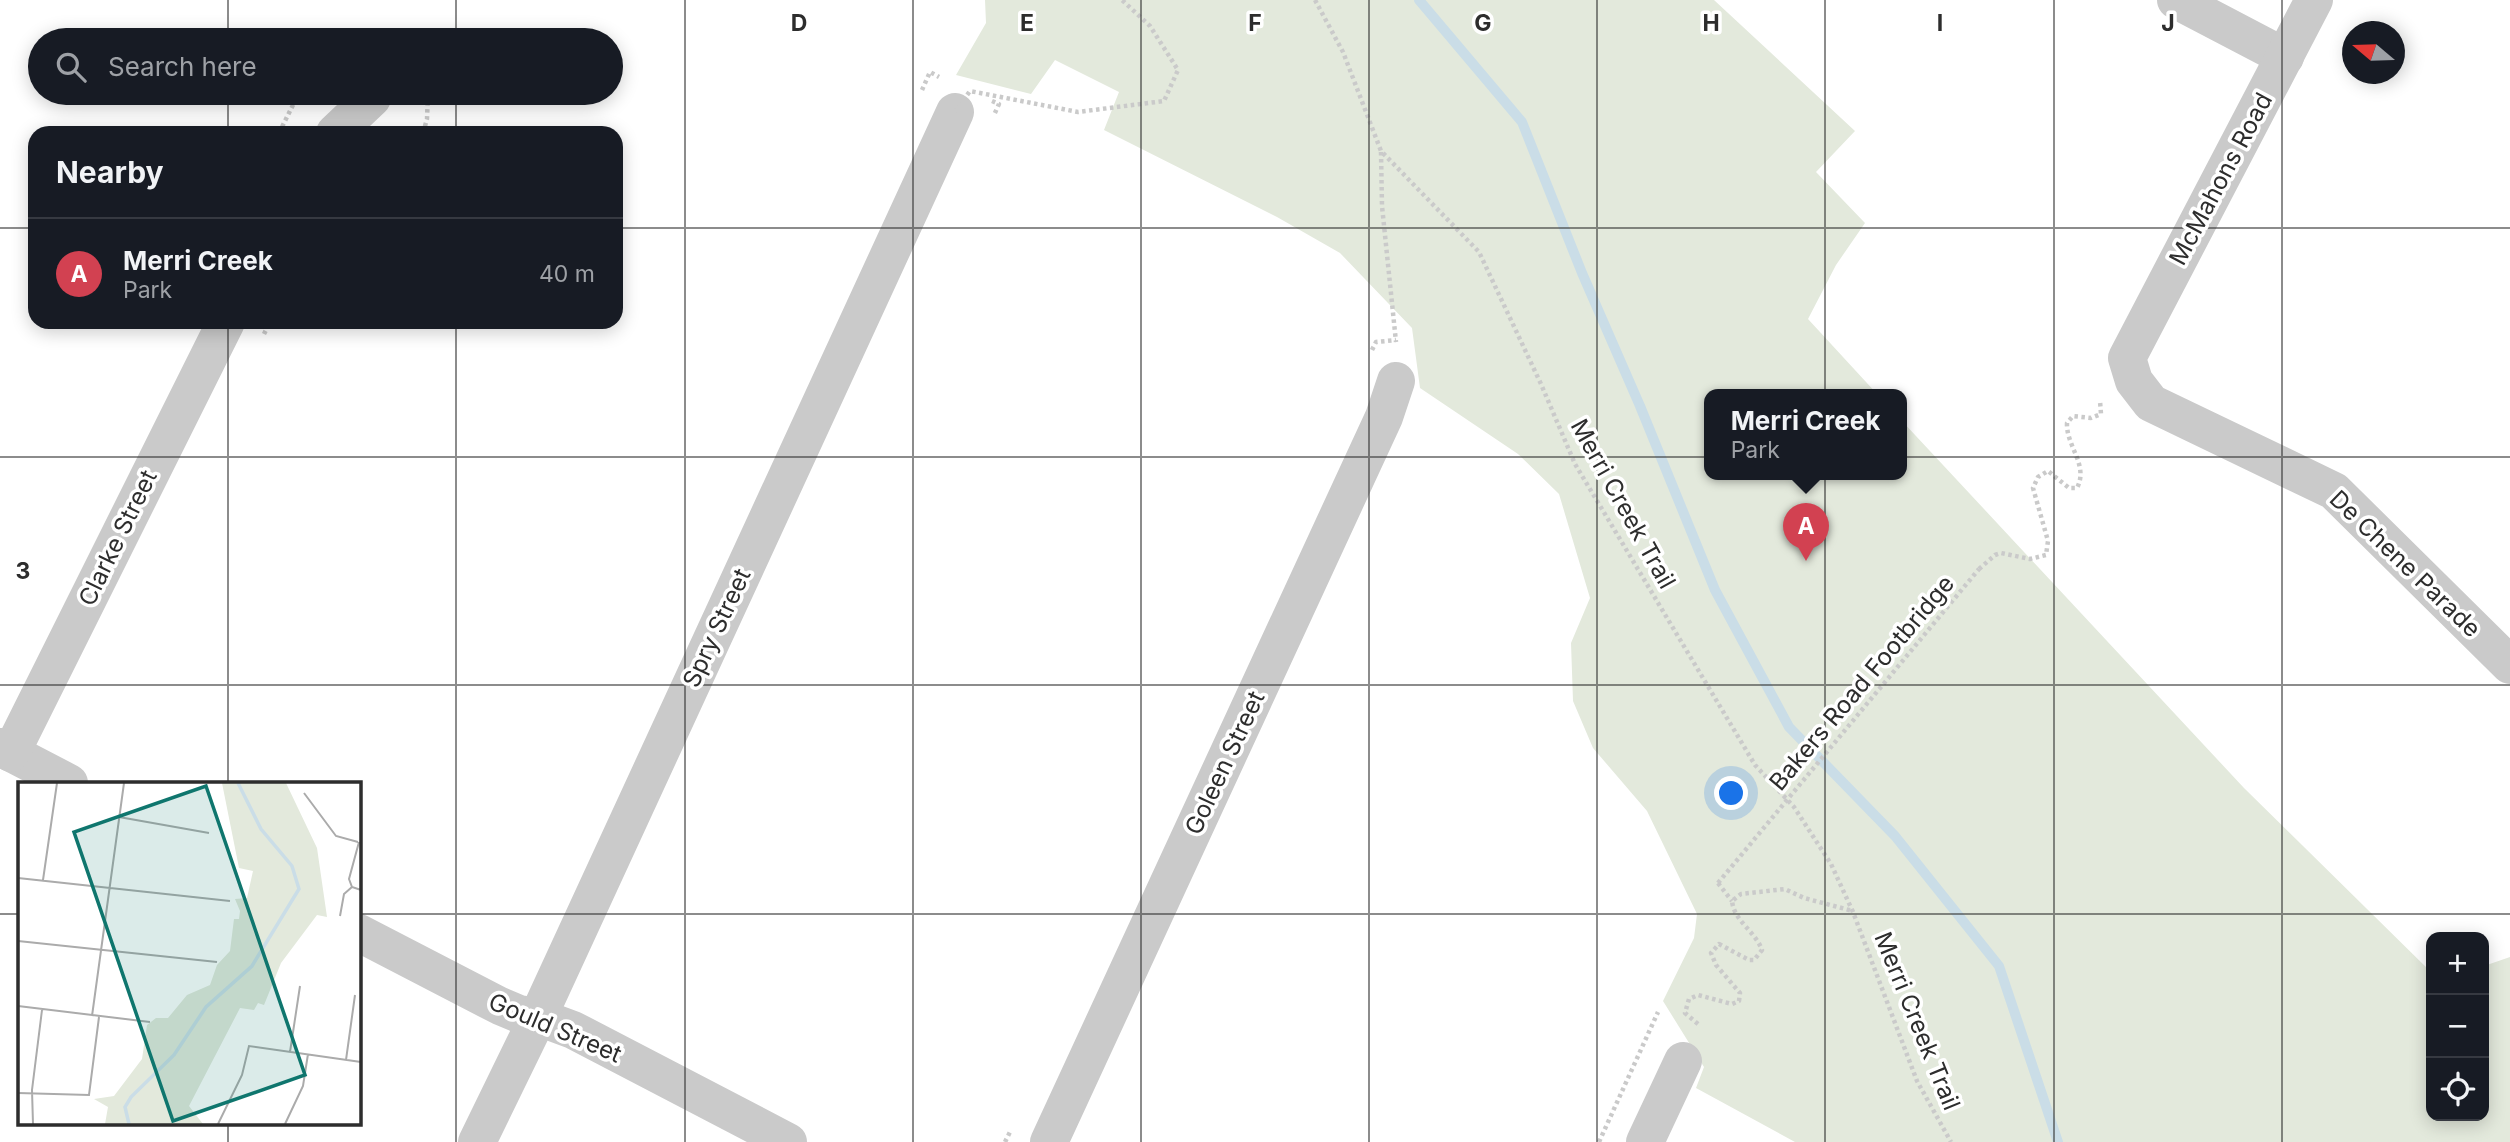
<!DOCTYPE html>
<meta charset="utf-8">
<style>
body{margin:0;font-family:Inter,sans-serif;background:#242831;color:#f1f3f6}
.controls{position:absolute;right:21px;bottom:21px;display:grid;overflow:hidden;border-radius:14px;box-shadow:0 4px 18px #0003}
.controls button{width:63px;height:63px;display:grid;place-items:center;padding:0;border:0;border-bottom:2px solid #363941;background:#171b24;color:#f1f3f6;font:35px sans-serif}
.compass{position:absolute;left:2342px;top:21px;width:63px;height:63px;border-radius:50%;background:#171b24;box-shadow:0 4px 18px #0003;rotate:289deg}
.you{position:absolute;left:1732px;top:794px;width:24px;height:24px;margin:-18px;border:5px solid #fff;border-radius:50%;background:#1a73e8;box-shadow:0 0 0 10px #1a73e833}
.badge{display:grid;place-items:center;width:46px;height:46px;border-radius:50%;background:#d24151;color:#fff;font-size:23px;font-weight:700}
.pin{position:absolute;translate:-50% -58px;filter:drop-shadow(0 2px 4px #0008)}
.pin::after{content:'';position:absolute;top:37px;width:24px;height:21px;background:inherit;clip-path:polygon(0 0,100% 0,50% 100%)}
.popup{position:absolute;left:1704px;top:389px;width:203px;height:91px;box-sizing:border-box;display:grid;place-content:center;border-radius:14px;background:#171b24;filter:drop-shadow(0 2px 5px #0005);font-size:23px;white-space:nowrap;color:#9ea1a6}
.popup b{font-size:26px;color:#f1f3f6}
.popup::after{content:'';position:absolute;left:50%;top:100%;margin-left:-14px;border:14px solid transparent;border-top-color:#171b24}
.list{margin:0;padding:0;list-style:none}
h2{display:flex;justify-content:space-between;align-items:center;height:91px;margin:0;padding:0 28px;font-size:30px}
h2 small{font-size:23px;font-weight:400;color:#9ea1a6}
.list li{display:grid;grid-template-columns:46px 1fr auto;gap:21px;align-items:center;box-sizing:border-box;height:112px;padding:0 28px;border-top:2px solid #363941}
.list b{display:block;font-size:26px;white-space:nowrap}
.list p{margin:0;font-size:23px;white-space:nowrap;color:#9ea1a6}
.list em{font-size:23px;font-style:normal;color:#9ea1a6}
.icon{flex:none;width:38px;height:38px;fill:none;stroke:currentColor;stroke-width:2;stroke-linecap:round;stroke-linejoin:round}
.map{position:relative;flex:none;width:2510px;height:1142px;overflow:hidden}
.search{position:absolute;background:#171b24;box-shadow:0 4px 18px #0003;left:28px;top:28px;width:595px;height:77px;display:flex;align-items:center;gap:18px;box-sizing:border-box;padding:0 24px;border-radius:38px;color:#9ea1a6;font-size:26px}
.panel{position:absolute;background:#171b24;box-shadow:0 4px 18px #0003;left:28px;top:126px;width:595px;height:203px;border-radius:21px}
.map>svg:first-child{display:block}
.green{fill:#e3e9dc}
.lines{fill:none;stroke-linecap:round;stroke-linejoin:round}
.stream{stroke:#cadde7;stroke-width:10}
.path{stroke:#cacaca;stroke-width:4.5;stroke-dasharray:3.5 3.5;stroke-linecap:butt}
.minor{stroke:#cacaca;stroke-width:38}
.path-bridge{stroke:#cacaca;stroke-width:4.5;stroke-dasharray:3.5 3.5;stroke-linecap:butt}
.grid{fill:none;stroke:#2d2d2d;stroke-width:2;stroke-opacity:0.55}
.labels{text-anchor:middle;stroke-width:7;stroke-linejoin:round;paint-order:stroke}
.street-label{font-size:24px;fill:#2d2d2d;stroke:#fff}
.inset-river{fill:none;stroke:#cadde7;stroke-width:3.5}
.inset-road{fill:none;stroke:#ababab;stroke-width:2}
.view{fill:#0f766e;fill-opacity:0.15;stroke:#0f766e;stroke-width:3.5}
.inset-edge{fill:none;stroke:#2d2d2d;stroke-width:3.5}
.grid-label{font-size:23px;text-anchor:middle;font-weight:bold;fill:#2d2d2d;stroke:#fff;stroke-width:7;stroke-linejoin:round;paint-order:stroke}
</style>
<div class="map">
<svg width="2510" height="1142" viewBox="0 0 2510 1142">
<rect width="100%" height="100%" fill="#fff"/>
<path class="green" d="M985,0h729l141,131 -39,41 49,51 -29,42 -28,54 70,76h-168v80h192v-54l342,367 187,184v144h53v-150l26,-9v185h-715l-99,-54 8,-21 -41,-66 31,-63 3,-24 -50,-103 -54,-63 -20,-47 -2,-58 19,-45 -31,-104 -41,-40 -98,-66 -8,-60 -72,-75 -63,-36 -173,-87 15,-38 -64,-32 -24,34 -75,-19 30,-52z"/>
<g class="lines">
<path class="stream" d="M1419,0l103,122 60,151 58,133 75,184 74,137 106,109 104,130 59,176"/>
<g class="path">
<path d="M1315,0l28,52 38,99 98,101 62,132 34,80 180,301 39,42 37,57 22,48 64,169 34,61"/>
<path d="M922,90l8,-18 9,5"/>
<path d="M992,101l7,3 -5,11"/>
<path d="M279,133l20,-40"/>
<path d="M423,133l4,-14 1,-26"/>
<path d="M1381,152l1,54 14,136"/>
<path d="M264,334l6,-12"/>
<path d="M1372,350l4,-8 20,-2"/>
<path d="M1979,569l16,-14 6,-2 29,6 16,-4 2,-14 -15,-53 5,-11 10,-6 21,17h8c12,-23 -11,-42 -10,-65l6,-7 18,2 10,-4 -1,-13"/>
<path d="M1718,883l14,18"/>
<path d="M1698,1024l-13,-11 4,-14 9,-4 34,9 7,-3 1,-8 -24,-28 -5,-12 8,-9 30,16h5l8,-10c-7,-19 -28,-29 -30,-49l9,-7 44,-5 19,9 49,13"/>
<path d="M1005,1142l6,-12"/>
<path d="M1599,1142l59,-130"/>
</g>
<g class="minor">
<path d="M2176,0l109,57"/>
<path d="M2314,0l-187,358 7,23 17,22 183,88 176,174"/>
<path d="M335,133l37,-35"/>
<path d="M0,747l69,36"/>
<path d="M11,753l215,-431"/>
<path d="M359,933l141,73 19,8 19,3 35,13 215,112"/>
<path d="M477,1142l61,-125 417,-905"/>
<path d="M1049,1142l335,-725 12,-36"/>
<path d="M1645,1142l38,-81"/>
</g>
<g class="path-bridge">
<path d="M955,112l15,-21 108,21 86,-11 14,-31 -28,-44 -28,-26"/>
<path d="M1718,883l261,-314"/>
</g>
</g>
<path class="grid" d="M228,0v40M456,0v40M685,0v1142M913,0v1142M1141,0v1142M1369,0v1142M1597,0v1142M1825,0v1142M2054,0v1142M2282,0v1142M228,93v40M456,93v40M0,228h35M616,228h1894M228,322v461M456,322v820M0,457h2510M0,685h2510M0,914h19M359,914h2151M228,1123v19"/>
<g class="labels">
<g class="street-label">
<text transform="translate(2221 179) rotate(-62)" y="8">McMahons Road</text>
<text transform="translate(1623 504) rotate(61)" y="8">Merri Creek Trail</text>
<text transform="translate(118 538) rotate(-64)" y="8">Clarke Street</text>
<text transform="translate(2405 564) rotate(44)" y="8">De Chene Parade</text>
<text transform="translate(717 628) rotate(-65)" y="8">Spry Street</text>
<text transform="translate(1862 683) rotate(-50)" y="8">Bakers Road Footbridge</text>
<text transform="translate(1225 763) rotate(-65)" y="8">Goleen Street</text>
<text transform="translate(1917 1021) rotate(68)" y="8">Merri Creek Trail</text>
<text transform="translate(555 1028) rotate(23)" y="8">Gould Street</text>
</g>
</g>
<g transform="translate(18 782)">
<rect width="343" height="343" fill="#fff"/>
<path d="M204,1h64l31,65 10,69 -10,-2 -36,48 -17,42 -6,-2 -4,7 -14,-2 -51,98 14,18h-98l3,-17 -14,-8 20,-3 28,-37 5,-34 9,-7h12l19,-23 23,-10 7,-20 13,-14 4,-32h5l1,-8 -5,-12 12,-1 6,-27 -14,-3z" fill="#e3e9dc"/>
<path class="inset-river" d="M111,342l-4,-17 6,-10 43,-42 32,-48 46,-41 47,-77 -7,-23 -31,-37 -23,-46"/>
<path class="inset-road" d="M286,11l32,43 22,6M101,35l90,16M341,60l-10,37 3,8 9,3M0,96l212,23M25,98l14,-97M322,134l4,-22 8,-7M0,159l199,21M0,224l132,16M74,234l32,-233M272,270l10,-66M328,278l9,-65M0,311l71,2 10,-78M15,342l-1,-34 10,-80M200,342l24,-49 7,-29 112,16M267,342l18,-38 5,-32"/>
<path class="view" d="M188,4l99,289 -132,46 -99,-289z"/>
<rect width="343" height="343" class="inset-edge"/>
</g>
<g class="grid-label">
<text x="799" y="31">D</text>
<text x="1027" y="31">E</text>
<text x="1255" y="31">F</text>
<text x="1483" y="31">G</text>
<text x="1711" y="31">H</text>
<text x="1940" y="31">I</text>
<text x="2168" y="31">J</text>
<text x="23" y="579">3</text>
</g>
</svg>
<div class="controls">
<button>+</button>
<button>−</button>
<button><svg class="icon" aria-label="locate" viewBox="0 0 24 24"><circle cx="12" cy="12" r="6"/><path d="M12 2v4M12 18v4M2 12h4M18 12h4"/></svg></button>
</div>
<svg class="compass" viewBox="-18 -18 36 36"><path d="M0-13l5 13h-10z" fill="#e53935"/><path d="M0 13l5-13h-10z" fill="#9ea1a6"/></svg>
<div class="you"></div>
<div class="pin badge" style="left:1806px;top:561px">A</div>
<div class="popup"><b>Merri Creek</b>Park</div>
<div class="search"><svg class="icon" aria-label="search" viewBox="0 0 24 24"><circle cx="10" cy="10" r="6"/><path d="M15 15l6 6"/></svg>Search here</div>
<section class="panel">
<h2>Nearby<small></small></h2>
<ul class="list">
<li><span class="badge">A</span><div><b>Merri Creek</b><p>Park</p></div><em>40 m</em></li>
</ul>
</section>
</div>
